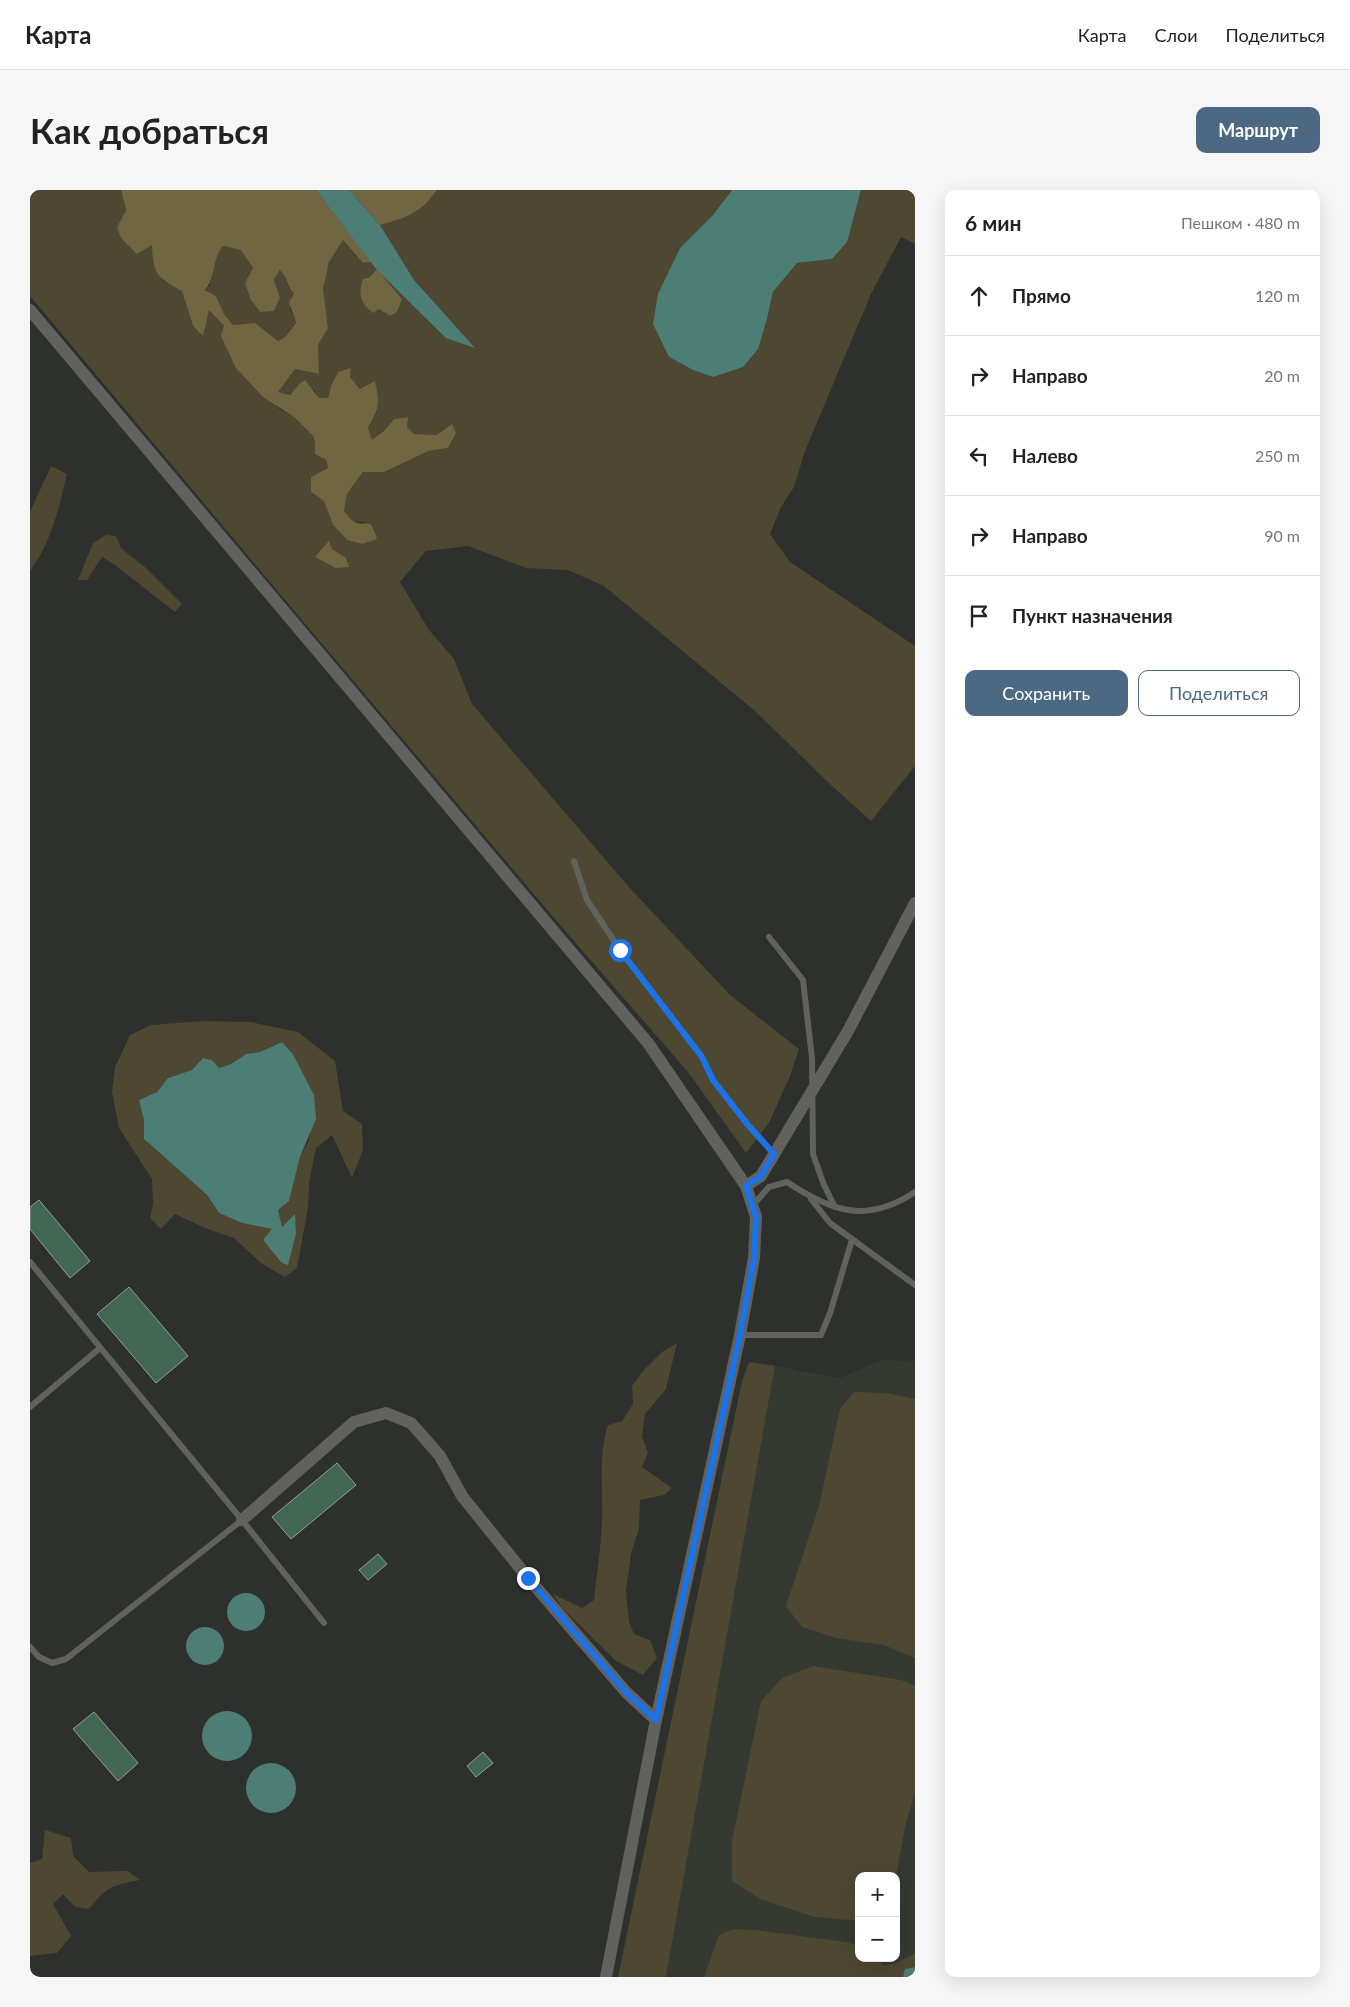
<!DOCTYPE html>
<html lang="ru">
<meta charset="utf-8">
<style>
body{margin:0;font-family:Lato,sans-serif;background:#f6f6f6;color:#222}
.controls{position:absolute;right:15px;bottom:15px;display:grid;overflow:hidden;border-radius:10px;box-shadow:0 5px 20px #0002}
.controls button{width:45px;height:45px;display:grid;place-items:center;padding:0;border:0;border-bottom:1px solid #e0e0e0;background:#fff;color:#222;font:25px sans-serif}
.stop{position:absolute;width:15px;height:15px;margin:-11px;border:4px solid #1a73e8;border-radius:50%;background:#fff}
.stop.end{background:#1a73e8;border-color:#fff;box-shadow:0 1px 5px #0008}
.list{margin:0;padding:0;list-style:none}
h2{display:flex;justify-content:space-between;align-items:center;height:65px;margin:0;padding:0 20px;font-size:21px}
h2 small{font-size:16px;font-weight:400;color:#767676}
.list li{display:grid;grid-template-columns:32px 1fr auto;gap:15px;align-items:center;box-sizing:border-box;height:80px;padding:0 20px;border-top:1px solid #e0e0e0}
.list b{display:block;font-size:19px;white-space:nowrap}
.list em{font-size:16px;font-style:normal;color:#767676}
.actions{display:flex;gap:10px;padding:15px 20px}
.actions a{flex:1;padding:11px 0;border:1px solid #4c6883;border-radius:10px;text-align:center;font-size:18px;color:#4c6883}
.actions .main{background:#4c6883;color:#fff}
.icon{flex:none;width:28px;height:28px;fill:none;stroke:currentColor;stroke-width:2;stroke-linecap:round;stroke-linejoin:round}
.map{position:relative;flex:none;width:885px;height:1787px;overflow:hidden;border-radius:10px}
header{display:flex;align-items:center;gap:30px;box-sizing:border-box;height:70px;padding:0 25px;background:#fff;border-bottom:1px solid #e0e0e0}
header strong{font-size:24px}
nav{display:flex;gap:28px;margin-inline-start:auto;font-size:18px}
.intro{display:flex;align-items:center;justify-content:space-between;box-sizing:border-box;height:120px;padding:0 30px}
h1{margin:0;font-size:35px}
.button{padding:12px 22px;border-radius:10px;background:#4c6883;color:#fff;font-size:18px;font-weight:700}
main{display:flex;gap:30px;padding:0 30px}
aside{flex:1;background:#fff;border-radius:10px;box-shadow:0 5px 20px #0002}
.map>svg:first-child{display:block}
.built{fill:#343a31;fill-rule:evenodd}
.green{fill:#4e4731;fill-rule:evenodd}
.forest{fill:#716642;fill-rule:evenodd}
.water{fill:#4d7e75}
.building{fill:#416752;stroke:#989e9a}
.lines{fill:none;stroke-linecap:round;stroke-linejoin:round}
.service{stroke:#61625f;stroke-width:6}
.minor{stroke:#61625f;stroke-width:12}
.route{stroke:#1a73e8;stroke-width:6}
</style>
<header>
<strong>Карта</strong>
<nav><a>Карта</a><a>Слои</a><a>Поделиться</a></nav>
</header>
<div class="intro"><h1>Как добраться</h1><a class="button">Маршрут</a></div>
<main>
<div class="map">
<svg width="885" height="1787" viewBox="0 0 885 1787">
<rect width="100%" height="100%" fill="#2d302c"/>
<path class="built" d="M852,1170l33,1v616h-249l109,-611 65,12zM829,1686h37v82h-37z"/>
<g class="green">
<path d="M0,0h91l5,20 -9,17 35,18 12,36 18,9 11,36 10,9 6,-25 15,16 54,82 16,9 19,19 2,7v11l11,6 2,8 -17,9v15l13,9 9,24 14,15 15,4 7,-21 -16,-2 -9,-10 3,-17 16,-22h21l45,-21 19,-3 -11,-13 -23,-1 -7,-7v-10l-13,2 -9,11 -13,11 -4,-14c12,-18 12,-24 7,-46l-15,8 -10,-12 1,-9 -20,18 -3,12h-9l-5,-8 -15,-6 -9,11 -13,-3 18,-23 24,5 -1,-29 10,-17 -6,-39 7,-28 14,-21 20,23 9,-1 5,8 97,78 -60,-68 -34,-55c26,-7 41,-12 57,-35h295l-19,25 -33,33 -11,109 24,13 20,7 45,-28 9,-30 6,-27 24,-29 35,-4 24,-51 5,-18h54v54l-14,-7 -30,57 -66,157 -11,36 -13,20 -11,27 20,28 125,84v120l-44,55 -40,-36 -76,-74 -151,-125 -36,-16 -42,-2 -58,-22 -42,5 -26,31 29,48 25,29 18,45 156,182 102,109 69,54 -9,27 -21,47 -23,30 -58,-81 -134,-154 -264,-312 -260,-310zM348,80l24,29 -5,13 -18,-3 -16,-30 7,-2z"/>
<path d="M193,56l19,4 11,18 -2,32 9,11h14l6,-13 -6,-18 7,-11 13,25 -4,15 6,14 -10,13 -8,5 -23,-18 -22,2 -9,-11 -8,-18 -11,-6 5,-5c2,-14 4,-28 13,-39z"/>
<path d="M21,276l16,8c-8,34 -16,69 -37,97v-59z"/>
<path d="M76,345l10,1 5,12 25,20 36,36 -7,8 -60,-47 -13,-8 -15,23h-9l15,-37z"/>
<path d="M173,831l48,1 47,10 37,29 8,50 19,13 1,26 -11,28 -20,-43 -16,13 -7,35 -1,25 -11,60 -12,9 -23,-13 -28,-26 -29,-10 -30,-14 -14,15 -11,-11 3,-14 -1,-25 -33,-51 -7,-36 3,-25 15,-32 21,-10zM252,852l11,12 21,41 -5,45 -9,17 -11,43 -11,10 4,18 13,-13 -13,48 -10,-34 -30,-6 -23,-10 -12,-18 -63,-56v-19l-4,-20 17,-8 11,-14 24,-8 11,-12 9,2 6,8 13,-4 15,-10 14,-2z"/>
<path d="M647,1153l-11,46 -21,25 -3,22 6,17 -6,14 30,21 -8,7 -24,5 -1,28 -8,26 -5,37 3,31 5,12 16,6 7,18 -14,17 -27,-14 -54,-53 -9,-14 29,14 12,-8c3,-27 7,-53 8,-80 1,-32 -4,-64 6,-95l14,-4 11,-17 -1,-18 11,-15 19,-19z"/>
<path d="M719,1172l26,4 -109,611h-48l124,-596z"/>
<path d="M824,1202l32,1 29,6v259l-31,-13 -48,-7 -34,-11 -16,-21 33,-100 21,-97z"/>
<path d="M783,1476l88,14 14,6v107l-9,29 -10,54h-37v45l-44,-4 -55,-18 -28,-18v-40l29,-140 21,-23z"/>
<path d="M15,1640l26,8 2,18 16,16 39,-1 12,9c-29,6 -32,6 -51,29l-14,-2 -12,-13 -10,10 18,32 -14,17 -27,3v-93l12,-4z"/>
<path d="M703,1739l22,1 91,12 13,4v12h19l5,8 13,-3 19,-10v14l-10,2 -2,8h-199l15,-42z"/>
</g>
<g class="forest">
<path d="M91,0h195l56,72 -9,1 -20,-23 -14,22 -6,27 5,39 -10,17 1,29 -24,-5 -17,23 12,3 9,-11 6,-4 14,18h9l3,-12 7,-14 13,-4 -1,9 10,12 15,-8c5,21 5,27 -7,46l4,13 13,-10 9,-11 14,-2 -1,10 7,7 23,1 15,-11 4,9 -8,15 -19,3 -45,21h-21l-16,22 -3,17c3,3 6,8 9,10 15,8 16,-8 24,18l-15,5 -15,-4 -14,-15 -9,-24 -13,-9v-15l17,-9 -2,-8 -11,-6v-11l-2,-7 -19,-19 -31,-20 -27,-29 -15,-32 3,-10 -15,-16 -6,26 -10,-10 -11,-35c-25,-14 -29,-16 -30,-46l-15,9 -16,-16 -4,-11 9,-17zM193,56l18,4 12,18 -8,15 6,17 9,12 14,-1 6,-13 -6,-18 6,-10c7,7 8,17 14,24l-5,8 7,21 -10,13 -8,5 -23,-18 -22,2 -9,-11 -8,-18 -11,-6c10,-10 6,-29 18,-44z"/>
<path d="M319,0h88c-16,23 -31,28 -57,35z"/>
<path d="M347,79l25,30 -5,13 -7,4 -11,-7 -6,4c-13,-11 -15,-19 -10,-34l7,-2z"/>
<path d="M299,351l3,8 14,9 3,9 -13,1 -21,-11z"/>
</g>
<g class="water">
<path d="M286,0h33l31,35 34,55 61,68 -29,-10 -69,-68z"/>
<path d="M702,0h129l-14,52 -15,17 -35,4 -24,29 -6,27 -9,30 -15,18 -30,10 -20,-7 -24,-13 -16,-33 5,-30 22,-46 33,-33z"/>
<path d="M252,852l11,12 21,41 2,24 -16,38 -11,44 -11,9 4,17 13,-13 1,20 -8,31 -6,-2 -19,-23 9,-11 -30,-6 -23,-10 -12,-18 -63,-56v-19l-5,-20 18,-8 11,-14 24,-8 11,-12 9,2 7,8 12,-4 15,-10 14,-2z"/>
<circle cx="216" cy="1422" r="19"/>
<circle cx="175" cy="1456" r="19"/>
<circle cx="197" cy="1546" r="25"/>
<circle cx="241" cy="1598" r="25"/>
<path d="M885,1777v10h-12l2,-8z"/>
</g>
<g class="building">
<path d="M9,1010l51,61 -20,17 -40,-49v-22z"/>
<path d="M99,1097l59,69 -32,27 -59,-69z"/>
<path d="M307,1273l19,22 -65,54 -19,-22z"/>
<path d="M348,1364l9,10 -19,16 -9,-10z"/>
<path d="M64,1522l44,51 -20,18 -45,-52z"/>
<path d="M453,1562l10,11 -17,14 -9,-11z"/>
</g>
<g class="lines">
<g class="service">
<path d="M544,671l13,39 33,50 82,107 11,23 35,45 26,29"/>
<path d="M739,747l34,43 9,78 1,96 11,31 11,22"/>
<path d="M781,1009l19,24 85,62"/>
<path d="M723,1015l16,-18 18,-5c45,30 80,42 128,10"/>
<path d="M0,1072l212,258 82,103"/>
<path d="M710,1145h81l9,-22 22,-73"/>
<path d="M0,1217l70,-59"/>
<path d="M0,1457l9,10 13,6 14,-4 176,-139"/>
</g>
<g class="minor">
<path d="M0,120l618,733 98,143 10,31 -2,41 -14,77 -84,385 -50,257"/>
<path d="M716,996l15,-10 87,-145 67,-128"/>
<path d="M212,1330l112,-98 32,-9 25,10 29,33 22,40 66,82 98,114 30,28"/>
</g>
</g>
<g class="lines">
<path class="route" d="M498,1388l98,114 30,28 84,-385 14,-77 2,-41 -10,-31 15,-10 13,-22 -26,-29 -35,-45 -11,-23 -82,-107"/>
</g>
</svg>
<div class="controls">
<button>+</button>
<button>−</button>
</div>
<div class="stop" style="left:590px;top:760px"></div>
<div class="stop end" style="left:498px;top:1388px"></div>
</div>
<aside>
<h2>6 мин<small>Пешком · 480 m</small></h2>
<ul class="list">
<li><svg class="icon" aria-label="ahead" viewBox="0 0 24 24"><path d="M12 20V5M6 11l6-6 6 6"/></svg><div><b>Прямо</b></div><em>120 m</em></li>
<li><svg class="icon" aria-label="right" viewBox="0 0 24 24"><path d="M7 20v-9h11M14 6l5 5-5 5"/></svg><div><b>Направо</b></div><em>20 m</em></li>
<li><svg class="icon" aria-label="left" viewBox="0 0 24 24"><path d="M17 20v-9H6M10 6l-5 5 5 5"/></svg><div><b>Налево</b></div><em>250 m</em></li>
<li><svg class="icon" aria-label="right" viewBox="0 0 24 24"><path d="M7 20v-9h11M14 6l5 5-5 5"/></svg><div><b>Направо</b></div><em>90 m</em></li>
<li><svg class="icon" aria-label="arrive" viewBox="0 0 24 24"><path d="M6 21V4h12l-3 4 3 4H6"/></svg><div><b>Пункт назначения</b></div></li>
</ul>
<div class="actions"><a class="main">Сохранить</a><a>Поделиться</a></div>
</aside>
</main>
